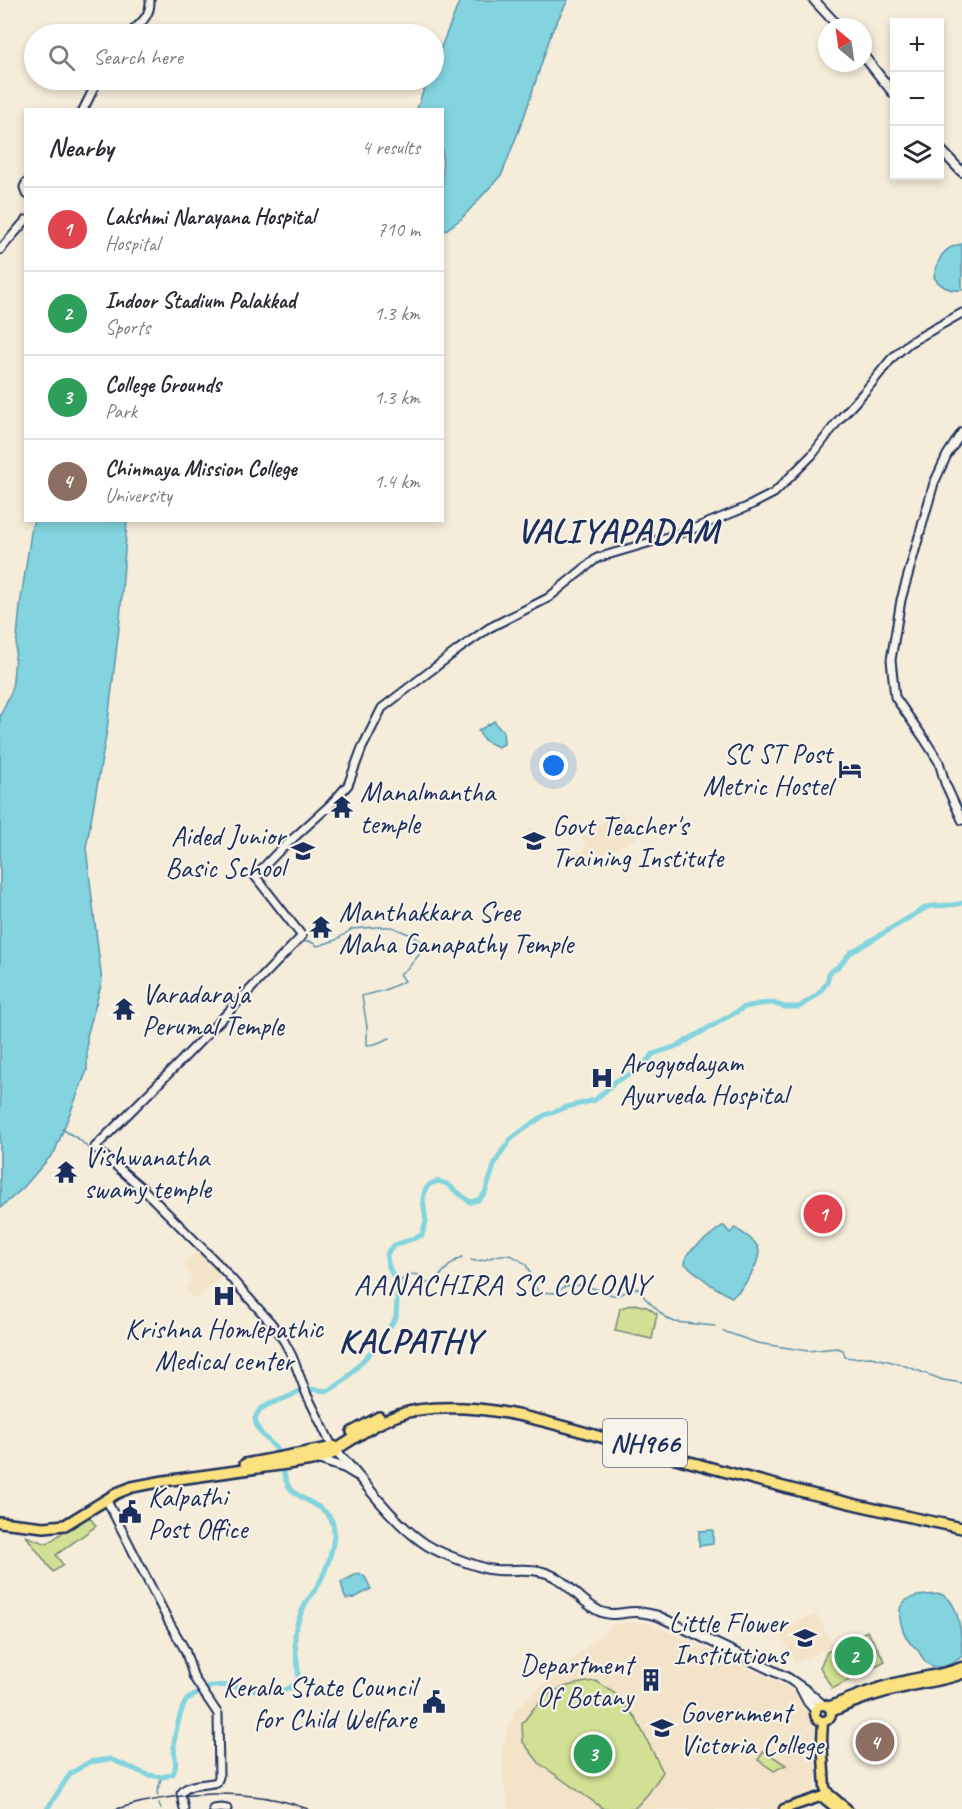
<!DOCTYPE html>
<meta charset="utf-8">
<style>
body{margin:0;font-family:Caveat,sans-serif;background:#f7f7f7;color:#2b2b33}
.controls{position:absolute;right:18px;top:18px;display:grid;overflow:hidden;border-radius:0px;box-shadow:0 3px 9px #0003}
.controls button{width:54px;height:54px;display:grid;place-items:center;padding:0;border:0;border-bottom:2px solid #e1e1e2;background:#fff;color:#2b2b33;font:30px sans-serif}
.compass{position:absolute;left:818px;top:18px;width:54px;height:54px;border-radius:50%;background:#fff;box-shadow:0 3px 9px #0003;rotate:331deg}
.you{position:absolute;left:554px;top:766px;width:21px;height:21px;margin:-15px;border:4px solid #fff;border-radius:50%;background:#1a73e8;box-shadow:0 0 0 9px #1a73e833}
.badge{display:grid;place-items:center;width:39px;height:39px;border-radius:50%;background:#b45309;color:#fff;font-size:20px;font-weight:700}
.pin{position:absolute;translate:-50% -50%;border:3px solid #fff;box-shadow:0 2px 6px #0006}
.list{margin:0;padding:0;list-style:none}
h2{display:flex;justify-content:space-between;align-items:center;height:78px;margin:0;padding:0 24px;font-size:26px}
h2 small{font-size:20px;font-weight:400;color:#7c7c81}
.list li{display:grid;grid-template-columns:39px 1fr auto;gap:18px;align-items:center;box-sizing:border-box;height:84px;padding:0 24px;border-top:2px solid #e1e1e2}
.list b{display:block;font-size:22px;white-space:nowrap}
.list p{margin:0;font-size:20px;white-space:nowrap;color:#7c7c81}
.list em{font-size:20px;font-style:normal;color:#7c7c81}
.icon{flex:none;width:33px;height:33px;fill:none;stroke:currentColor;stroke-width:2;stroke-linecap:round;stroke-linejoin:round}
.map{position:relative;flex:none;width:962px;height:1809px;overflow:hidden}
.search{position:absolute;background:#fff;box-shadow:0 3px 9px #0003;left:24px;top:24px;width:420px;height:66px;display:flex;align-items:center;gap:15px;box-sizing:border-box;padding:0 21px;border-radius:33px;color:#7c7c81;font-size:22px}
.panel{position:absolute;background:#fff;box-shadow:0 3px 9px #0003;left:24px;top:108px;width:420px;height:414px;border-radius:0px}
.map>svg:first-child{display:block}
.built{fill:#f3e3c8}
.green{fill:#d2e093;stroke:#768878;stroke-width:1.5}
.water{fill:#83d4de;stroke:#5992ab;stroke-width:1.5}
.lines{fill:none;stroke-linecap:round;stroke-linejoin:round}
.stream{stroke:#5992ab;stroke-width:1.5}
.canal{stroke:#83d4de;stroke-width:5}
.tertiary-casing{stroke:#1b2f5e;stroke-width:11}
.secondary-casing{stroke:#1b2f5e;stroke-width:12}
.primary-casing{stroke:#1b2f5e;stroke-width:13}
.trunk-casing{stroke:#1b2f5e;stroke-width:14}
.tertiary{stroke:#f7f3e8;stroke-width:7}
.secondary{stroke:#f7f3e8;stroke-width:8}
.primary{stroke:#fbe180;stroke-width:8}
.trunk{stroke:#fbe180;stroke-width:9}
.rail{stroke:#1b2f5e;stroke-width:1.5}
.labels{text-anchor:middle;stroke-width:4.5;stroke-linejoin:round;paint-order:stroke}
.shield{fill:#f7f3e8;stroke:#5d6a87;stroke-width:1.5}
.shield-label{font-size:27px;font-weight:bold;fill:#1b2f5e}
.poi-label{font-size:28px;fill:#1b2f5e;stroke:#f7f3e8;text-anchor:start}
.neighbourhood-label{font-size:30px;letter-spacing:1.5px;fill:#1b2f5e;stroke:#f7f3e8}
.district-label{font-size:34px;font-weight:bold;letter-spacing:1.5px;fill:#1b2f5e;stroke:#f7f3e8}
</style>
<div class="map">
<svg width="962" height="1809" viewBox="0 0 962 1809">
<rect width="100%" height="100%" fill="#f5ecd9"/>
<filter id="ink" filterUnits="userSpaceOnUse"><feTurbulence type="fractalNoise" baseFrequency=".0167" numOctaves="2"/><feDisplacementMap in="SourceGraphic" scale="12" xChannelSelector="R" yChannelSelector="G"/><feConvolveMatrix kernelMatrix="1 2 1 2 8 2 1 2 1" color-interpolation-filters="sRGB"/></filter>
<g filter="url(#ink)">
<g class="built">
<path d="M622,812l14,26 -56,29 -6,-12 13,-7 -5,-11 14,-8 -1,-3z"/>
<path d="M531,828l4,1 7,13 1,6 -6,4 -2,-5 -4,2 -5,-9 2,-4 -1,-5z"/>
<path d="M303,837l13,15 -13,13 -14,-15z"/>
<path d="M196,1253l5,1 21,21 -25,24 -8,-5 -3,-5 6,-10 -8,-15z"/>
<path d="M816,1614l17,31 -37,19 -18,-33z"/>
<path d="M645,1622l95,42 47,23 17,10 9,9 6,67 -7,20 -34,16h-269l-6,-32 -1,-29 13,-39 99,-85z"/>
</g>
<g class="green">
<path d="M634,1304l13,3 10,7 -5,25 -37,-8 5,-23z"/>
<path d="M87,1514l9,12 -40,29 7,10 -10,7 -27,-36 21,8z"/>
<path d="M867,1631l18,30 -53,28 -12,-22 7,-15z"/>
<path d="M596,1681l21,14 18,22 28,55 -15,22 -14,15h-30l-64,-45 -17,-22 -1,-18c22,-32 35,-39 74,-43z"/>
<path d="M764,1751l22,14 -12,6 -16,-11z"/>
</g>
<g class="water">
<path d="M460,0h108l-16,31 -27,83 -23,60 -41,45 -18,13 -1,-122 -25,-1 10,-29h7v-15z"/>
<path d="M962,244v46c-12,1 -21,-2 -28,-13 4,-18 8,-30 28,-33z"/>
<path d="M34,521h93l-7,98 -13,111 -21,118 16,134 -15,54v34l-32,81 -32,37 -23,20v-492l12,-26 8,-84 12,-80z"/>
<path d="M494,721l4,6 5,3 1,14 -6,3 -14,-7 -6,-9z"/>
<path d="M722,1226h2l6,7 5,-5c7,5 19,11 23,19 5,13 -16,45 -27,50l-20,-12 -26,-21 1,-7 3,-5z"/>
<path d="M713,1530v14l-14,2v-15z"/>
<path d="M359,1573l6,4 6,12 -17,9 -8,1 -2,-4 -3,-13z"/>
<path d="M940,1594c20,5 22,44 22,62 -9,9 -27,17 -37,5 -3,-3 -5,-8 -8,-12 -2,-2 -5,-4 -7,-6 -7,-9 -15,-31 -7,-40 9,-9 25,-8 37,-9z"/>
</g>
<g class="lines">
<g class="stream">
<path d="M283,960l17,-17 9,-2 9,5 18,-6 16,-11 24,-2h16l19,8 16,10 -18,22 -9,7 5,7 -20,9 -23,6 5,31v18l8,-1 15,-6"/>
<path d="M219,1027l32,-33"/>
<path d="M183,1063l9,-9"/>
<path d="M62,1129l18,11 10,10 1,-1"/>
<path d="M471,1260c15,5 29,-13 47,-1 3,2 6,4 8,6 5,7 6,19 13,27l17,1 9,-7 19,-1 28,10h7l14,-7 7,1 4,8 5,5 17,16 9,4 40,4"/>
<path d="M398,1283l11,-9 11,1 5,8h9c8,-10 17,-21 28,-26"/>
<path d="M723,1331l34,12 19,3 32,5 29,-3 6,2 2,7 8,1 18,-1 29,7 43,16 19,3"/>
<path d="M158,1796l-1,-4 5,-15"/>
<path d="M159,1803l2,6"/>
</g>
<g class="canal">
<path d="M309,1389l19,2 16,-10 36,-39 16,-25 2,-34c-7,-10 -19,-30 -3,-38 9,-4 19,-6 27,-10l4,-14 -3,-22 2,-9 5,-6 8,-3 9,3 23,18 8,-2 7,-7 10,-30 7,-12 9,-12 20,-15 14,-9 22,-8 28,-7 21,-19 23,-11 14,-16 24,-8 68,-39 14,-3 13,-1 13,4h14l18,-12 10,-12 2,-10 11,-8 10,-12 77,-46c12,-3 23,0 35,-4"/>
<path d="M279,1453c-8,-14 -21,-16 -24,-34 0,-1 4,-9 5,-9 9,-10 29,-9 41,-21"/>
<path d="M207,1688c20,-11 80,20 91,-10 1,-17 -6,-34 -2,-51 3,-9 7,-21 13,-29 3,-4 6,-7 8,-11 9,-15 22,-50 15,-66 -9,-18 -31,-19 -43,-34 -3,-4 -4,-12 -6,-17"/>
<path d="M47,1809l23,-35 19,-12 21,-3 38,16 14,2 11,-3c5,-9 1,-17 1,-28 0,-9 7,-40 13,-46 3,-3 9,-5 12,-7"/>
</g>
<g class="tertiary-casing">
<g id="tertiary">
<path d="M129,34c11,-10 22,-18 21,-34"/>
<path d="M83,110l15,-30"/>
<path d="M26,183l-2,4 2,7"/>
<path d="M0,250l26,-30"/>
<path d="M962,432l-15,23 -13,28 -33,117 -10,60 4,37 30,43 14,22 6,21 17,37"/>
<path d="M332,1446l-25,-51 -15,-39 -8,-15 -12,-17 -52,-58 -78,-78 -40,-34 -7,-7 82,-82 125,-129 -47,-60 22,-23 53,-48 18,-20 14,-37 20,-40 77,-59 30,-21 59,-30 49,-40 91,-27 59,-24 27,-14 38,-38 26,-34 28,-31 26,-32 17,-15 53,-30"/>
<path d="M106,1499l63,123 16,28 9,28 24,36 1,63 -2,5c-12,4 -29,0 -36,12"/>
<path d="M182,1799l2,10"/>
<path d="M213,1809l8,-1 6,1"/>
</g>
</g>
<g class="secondary-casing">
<g id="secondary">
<path d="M814,0l25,27"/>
<path d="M863,55l31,39"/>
<path d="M940,149l22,23"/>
<path d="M336,1451c27,28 54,68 85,90 14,11 46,22 63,27 19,6 39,-2 59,4 23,6 36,29 56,39 12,6 24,1 36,1 8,0 15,2 23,4l130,62 19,13 16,14"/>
<path d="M318,1459l27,9 10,6"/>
<path d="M800,1687l8,15 8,9"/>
</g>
</g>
<g class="primary-casing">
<g id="primary">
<circle cx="823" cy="1713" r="8"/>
<path d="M828,1707c24,-10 49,-20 75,-26 19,-5 41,-6 59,-14"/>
<path d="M831,1712c24,-11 50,-20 76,-25 18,-5 38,-6 55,-13"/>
<path d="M823,1721l-1,19 3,48 4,6 18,15"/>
<path d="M822,1797l15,12"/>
<path d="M784,1809l45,-15"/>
</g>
</g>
<g class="trunk-casing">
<g id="trunk">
<path d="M352,1432l27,-15"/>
<path d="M337,1449l-2,-2 -3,-1 -4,4 3,3h4l2,-4c25,-16 50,-34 81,-39 62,-9 124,10 183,27 33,10 67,19 100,28 86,24 174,45 261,63"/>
<path d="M245,1464l84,-16"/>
<path d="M0,1522l44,5 21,-2 52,-32 15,-6 32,-6 123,-17 31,-5 14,-5"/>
</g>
</g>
<use href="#tertiary" class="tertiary"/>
<use href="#secondary" class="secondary"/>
<use href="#primary" class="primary"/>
<use href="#trunk" class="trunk"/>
<path class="rail" d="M116,1809c60,-18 133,-22 192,0"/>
</g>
</g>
<defs>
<g id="hotel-bare" transform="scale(1.8)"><path d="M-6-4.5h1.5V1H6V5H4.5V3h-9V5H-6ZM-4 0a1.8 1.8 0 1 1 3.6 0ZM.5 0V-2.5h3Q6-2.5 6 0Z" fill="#1b2f5e" stroke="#f7f3e8" stroke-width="2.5" paint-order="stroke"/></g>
<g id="temple-bare" transform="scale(1.8)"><path d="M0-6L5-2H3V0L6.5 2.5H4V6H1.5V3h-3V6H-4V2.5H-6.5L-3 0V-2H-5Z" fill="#1b2f5e" stroke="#f7f3e8" stroke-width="2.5" paint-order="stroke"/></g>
<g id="university-bare" transform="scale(1.8)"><path d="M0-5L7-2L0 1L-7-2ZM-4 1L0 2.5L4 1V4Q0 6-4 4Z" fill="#1b2f5e" stroke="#f7f3e8" stroke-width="2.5" paint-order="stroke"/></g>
<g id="school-bare" transform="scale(1.8)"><path d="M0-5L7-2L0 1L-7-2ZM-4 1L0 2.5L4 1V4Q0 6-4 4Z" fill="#1b2f5e" stroke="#f7f3e8" stroke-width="2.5" paint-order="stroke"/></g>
<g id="hospital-bare" transform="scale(1.8)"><path d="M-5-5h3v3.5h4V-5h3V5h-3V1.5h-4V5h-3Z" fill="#1b2f5e" stroke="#f7f3e8" stroke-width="2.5" paint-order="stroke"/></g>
<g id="civic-bare" transform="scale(1.8)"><path d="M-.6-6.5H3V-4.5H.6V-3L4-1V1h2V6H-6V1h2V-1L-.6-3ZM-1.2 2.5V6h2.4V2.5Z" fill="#1b2f5e" stroke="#f7f3e8" stroke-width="2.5" paint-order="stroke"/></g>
<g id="building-bare" transform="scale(1.8)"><path d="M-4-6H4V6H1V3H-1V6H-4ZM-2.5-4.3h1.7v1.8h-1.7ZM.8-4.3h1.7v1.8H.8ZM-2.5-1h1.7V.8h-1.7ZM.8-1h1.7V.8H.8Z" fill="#1b2f5e" stroke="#f7f3e8" stroke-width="2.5" paint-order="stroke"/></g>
</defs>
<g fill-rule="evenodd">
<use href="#hotel-bare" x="850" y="769"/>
<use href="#temple-bare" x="342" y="807"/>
<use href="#university-bare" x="534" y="841"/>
<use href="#school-bare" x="303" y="851"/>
<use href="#temple-bare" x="321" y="927"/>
<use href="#temple-bare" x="124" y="1009"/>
<use href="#hospital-bare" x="602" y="1078"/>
<use href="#temple-bare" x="66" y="1172"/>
<use href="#hospital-bare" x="224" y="1296"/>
<use href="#civic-bare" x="130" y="1512"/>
<use href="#university-bare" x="805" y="1638"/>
<use href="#building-bare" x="651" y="1680"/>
<use href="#civic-bare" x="434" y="1702"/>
<use href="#university-bare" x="662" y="1728"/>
</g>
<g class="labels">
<rect class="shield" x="603" y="1419" width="84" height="48" rx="4.5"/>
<g class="shield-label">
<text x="645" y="1452">NH966</text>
</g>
<g class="poi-label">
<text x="832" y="763" text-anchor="end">SC ST Post<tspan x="832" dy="32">Metric Hostel</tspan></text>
<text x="360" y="801">Manalmantha<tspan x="360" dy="32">temple</tspan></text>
<text x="552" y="835">Govt Teacher's<tspan x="552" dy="32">Training Institute</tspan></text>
<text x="285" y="845" text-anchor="end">Aided Junior<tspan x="285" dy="32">Basic School</tspan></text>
<text x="339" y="921">Manthakkara Sree<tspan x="339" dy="32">Maha Ganapathy Temple</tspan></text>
<text x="142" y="1003">Varadaraja<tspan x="142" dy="32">Perumal Temple</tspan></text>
<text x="620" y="1072">Arogyodayam<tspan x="620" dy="32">Ayurveda Hospital</tspan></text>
<text x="84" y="1166">Vishwanatha<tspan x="84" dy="32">swamy temple</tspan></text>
<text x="224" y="1338" text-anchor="middle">Krishna Homlepathic<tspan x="224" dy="32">Medical center</tspan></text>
<text x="148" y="1506">Kalpathi<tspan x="148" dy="32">Post Office</tspan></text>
<text x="787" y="1632" text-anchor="end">Little Flower<tspan x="787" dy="32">Institutions</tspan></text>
<text x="633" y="1674" text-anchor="end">Department<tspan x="633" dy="32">Of Botany</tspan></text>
<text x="416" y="1696" text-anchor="end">Kerala State Council<tspan x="416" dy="32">for Child Welfare</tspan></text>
<text x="680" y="1722">Government<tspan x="680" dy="32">Victoria College</tspan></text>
</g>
<g class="neighbourhood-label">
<text x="502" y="1294">AANACHIRA SC COLONY</text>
</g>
<g class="district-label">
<text x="618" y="542">VALIYAPADAM</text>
<text x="410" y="1352">KALPATHY</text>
</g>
</g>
</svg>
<div class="controls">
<button>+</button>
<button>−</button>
<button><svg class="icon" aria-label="layers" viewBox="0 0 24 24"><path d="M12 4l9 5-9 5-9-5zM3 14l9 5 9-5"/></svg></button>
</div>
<svg class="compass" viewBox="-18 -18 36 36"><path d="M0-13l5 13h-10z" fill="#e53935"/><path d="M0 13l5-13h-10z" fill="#7c7c81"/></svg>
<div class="you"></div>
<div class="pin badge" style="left:823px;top:1214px;background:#e0444e">1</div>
<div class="pin badge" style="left:854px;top:1656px;background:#2e9e5b">2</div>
<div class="pin badge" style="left:593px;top:1754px;background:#2e9e5b">3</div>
<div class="pin badge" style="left:875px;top:1742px;background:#8d6e63">4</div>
<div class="search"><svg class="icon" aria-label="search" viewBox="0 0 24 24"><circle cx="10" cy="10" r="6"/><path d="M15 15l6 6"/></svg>Search here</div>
<section class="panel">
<h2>Nearby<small>4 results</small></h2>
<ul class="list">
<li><span class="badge" style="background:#e0444e">1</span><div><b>Lakshmi Narayana Hospital</b><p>Hospital</p></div><em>710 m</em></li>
<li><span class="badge" style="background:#2e9e5b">2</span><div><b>Indoor Stadium Palakkad</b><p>Sports</p></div><em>1.3 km</em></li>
<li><span class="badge" style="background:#2e9e5b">3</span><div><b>College Grounds</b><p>Park</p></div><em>1.3 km</em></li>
<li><span class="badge" style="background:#8d6e63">4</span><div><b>Chinmaya Mission College</b><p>University</p></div><em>1.4 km</em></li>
</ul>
</section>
</div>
